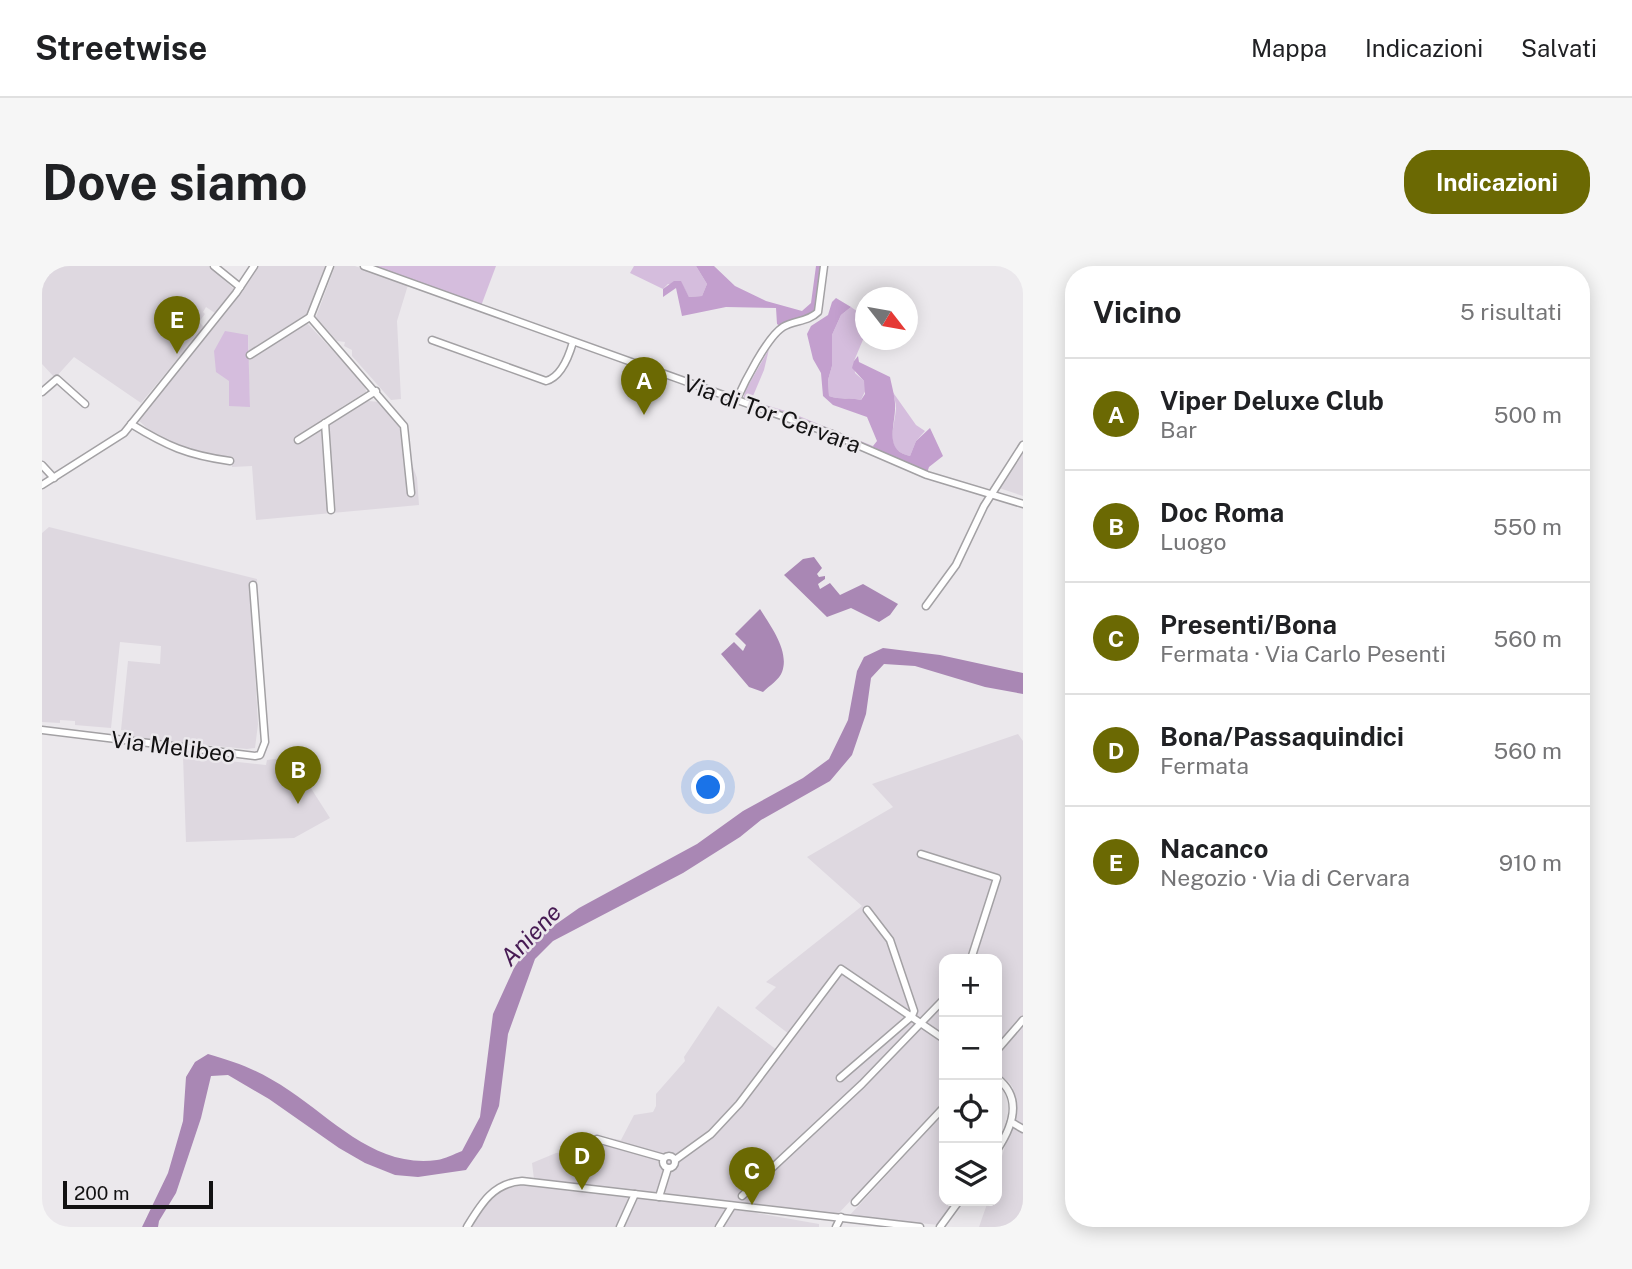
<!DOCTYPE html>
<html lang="it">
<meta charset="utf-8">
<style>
body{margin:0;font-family:"Public Sans",sans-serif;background:#f6f6f6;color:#202124}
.controls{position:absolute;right:21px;bottom:21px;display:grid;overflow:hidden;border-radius:14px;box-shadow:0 4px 18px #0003}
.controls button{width:63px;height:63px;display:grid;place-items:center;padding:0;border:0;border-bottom:2px solid #e0e0e0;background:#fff;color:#202124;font:35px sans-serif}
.compass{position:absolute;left:813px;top:21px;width:63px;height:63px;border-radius:50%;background:#fff;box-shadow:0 4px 18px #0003;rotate:121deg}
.scale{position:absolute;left:21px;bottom:18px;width:150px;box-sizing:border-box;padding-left:7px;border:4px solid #121112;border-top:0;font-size:19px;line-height:24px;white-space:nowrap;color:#121112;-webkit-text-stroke:5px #ebe8ec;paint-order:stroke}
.you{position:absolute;left:667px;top:522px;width:24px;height:24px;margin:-18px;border:5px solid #fff;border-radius:50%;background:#1a73e8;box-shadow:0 0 0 10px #1a73e833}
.badge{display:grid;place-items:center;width:46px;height:46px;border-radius:50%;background:#6b6903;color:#fff;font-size:23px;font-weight:700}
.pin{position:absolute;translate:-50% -58px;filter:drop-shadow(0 2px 4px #0008)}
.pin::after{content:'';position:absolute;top:37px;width:24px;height:21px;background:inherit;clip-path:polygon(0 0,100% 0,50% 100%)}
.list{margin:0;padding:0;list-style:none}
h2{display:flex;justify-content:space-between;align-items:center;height:91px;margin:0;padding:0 28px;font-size:30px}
h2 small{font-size:23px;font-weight:400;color:#757577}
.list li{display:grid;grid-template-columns:46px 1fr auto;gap:21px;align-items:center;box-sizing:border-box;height:112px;padding:0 28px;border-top:2px solid #e0e0e0}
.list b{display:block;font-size:26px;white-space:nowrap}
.list p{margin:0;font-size:23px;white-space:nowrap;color:#757577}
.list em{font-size:23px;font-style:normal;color:#757577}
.icon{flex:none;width:38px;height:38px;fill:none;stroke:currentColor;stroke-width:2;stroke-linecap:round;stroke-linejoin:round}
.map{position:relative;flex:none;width:981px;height:961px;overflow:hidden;border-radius:28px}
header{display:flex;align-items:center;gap:42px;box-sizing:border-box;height:98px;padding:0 35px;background:#fff;border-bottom:2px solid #e0e0e0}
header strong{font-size:33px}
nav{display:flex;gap:38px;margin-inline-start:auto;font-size:24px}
.intro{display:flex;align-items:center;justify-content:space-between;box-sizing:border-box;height:168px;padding:0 42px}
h1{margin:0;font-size:49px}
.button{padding:18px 32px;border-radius:28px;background:#6b6903;color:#fff;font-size:24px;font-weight:700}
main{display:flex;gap:42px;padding:0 42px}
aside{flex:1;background:#fff;border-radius:28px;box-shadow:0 4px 18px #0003}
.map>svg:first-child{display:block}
.built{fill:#ded8e0}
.green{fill:#d5bddd}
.forest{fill:#c39fce}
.water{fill:#a987b4}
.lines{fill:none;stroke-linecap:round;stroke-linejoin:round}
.minor-casing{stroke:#a3a1a4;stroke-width:9}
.minor{stroke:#fff;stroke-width:6}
.labels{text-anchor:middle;stroke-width:5;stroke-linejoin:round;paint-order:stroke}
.street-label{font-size:23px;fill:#121112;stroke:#ebe8ec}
.water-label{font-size:24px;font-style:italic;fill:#461a53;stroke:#ebe8ec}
</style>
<header>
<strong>Streetwise</strong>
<nav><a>Mappa</a><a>Indicazioni</a><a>Salvati</a></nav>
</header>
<div class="intro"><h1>Dove siamo</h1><a class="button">Indicazioni</a></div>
<main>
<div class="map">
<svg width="981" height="961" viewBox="0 0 981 961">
<rect width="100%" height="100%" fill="#ebe8ec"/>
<g class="built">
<path d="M0,0h167l26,24 -20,23 -9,-6 -3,5 2,2 -6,8 5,5 -63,76 -67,-46 -19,21 -13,-14z"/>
<path d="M216,0h69l-20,48 -58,37 -1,-16 -19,46 21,26 -2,-47 56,-36h4l57,61 1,7 -26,16 29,-7 10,1 18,19 20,57 2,27 -163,15 -4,-54 -20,1 -1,-10 -32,-3 -40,-15 -21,-19 90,-110z"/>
<path d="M293,0h20l53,19 -11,36 4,78 -10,1 -39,-44v-6l-8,-4 1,-4 -8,-1 -21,-24z"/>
<path d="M981,186v44l-24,-8z"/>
<path d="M7,261l208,52 1,38 -6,1 6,106 -3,24 -8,1 -114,-11v-6l-12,-2 7,-69 32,3 1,-18 -41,-4 -9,86 -36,-3v-4l-15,-1v3l-18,-1v-189z"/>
<path d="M976,468l5,7v275l-26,30v-87h-53v76l-104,-70 -51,69 -34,-26 21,-21 -10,-5 96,-76 -55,-49 86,-50 -21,-23z"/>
<path d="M141,490l83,9 1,-5 24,-3 39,61 -36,20 -108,4z"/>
<path d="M800,706l102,70v60l-107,113 -303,-36 -2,-16 24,-10 10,-1 30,-16 25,4 13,-25 19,-3 3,-6v-12l29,-33 -1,-4 34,-51 59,44 -61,76 -40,30 1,7 5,-6 34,-24 22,-23z"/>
<path d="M981,756v205h-44l9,-26h9v-29l19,-61 -3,-23 -4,-6 -12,-8v-21z"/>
<path d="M902,847v88h13l-18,24 -90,-9z"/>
<path d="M482,918l107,13 97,10 -13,20h-243l15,-27 10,-8z"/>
<path d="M692,943l85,15v3h-96z"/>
</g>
<g class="green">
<path d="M329,0h125l-15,40z"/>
<path d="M592,0h62l11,18 -5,12 -13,1 -5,-9 -16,-4 -5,5 -33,-16z"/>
<path d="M809,41l14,10v18l-11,26 1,12 9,8 3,6 -6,13c-11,-3 -21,0 -32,-4l-1,-16 4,-14v-31l9,-20z"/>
<path d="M183,65l23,4 2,72 -21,-1v-25l-13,-9 -2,-21z"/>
<path d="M727,83l-5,21 -11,26 9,8 27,8 84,34 1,4 -131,-50 2,-9z"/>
<path d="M850,125l24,34 9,6 -9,10 -6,15c-27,-6 -15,-29 -14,-48 0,-5 -2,-12 -4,-17z"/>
</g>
<g class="forest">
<path d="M654,0h18l21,20 31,15 36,10 9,-8 5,-37h5l-6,43 -5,5 -30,12 -3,-2 -1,-16 -50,-1 -44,9 -6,-28 -13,9v-8l11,-8h7l8,16 13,-1 5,-12z"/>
<path d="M794,32l15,9 -10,8 -9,20v31l-4,14 1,16c11,4 21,1 32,4l4,-6 -1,-13 -12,-13 2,-7 4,-5 1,6 31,15c2,10 6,23 5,33 -1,18 -10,41 15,46l6,-15 14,-13 13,28 -14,11 -2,6 -53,-23 -1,-4 4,-5 -10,-24 -34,-12 -10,-9 -2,-23 -8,-14 -6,-25 4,-8 17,-11 4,-13z"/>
</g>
<g class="water">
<path d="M772,291l8,11 -5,6 2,3 6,-1v3l-7,5 2,5 10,-6 10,12 23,-11 35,20 -8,11 -11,7 -28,-14 -24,9 -43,-42 19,-16z"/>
<path d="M718,343c10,16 30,42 22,63 -2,7 -13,14 -19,20l-14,-5 -28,-33 13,-12 9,9 3,-6 -11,-11z"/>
<path d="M841,382l57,7 83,18v21l-38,-7 -70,-21 -31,-2 -13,14 -5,36 -14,41 -22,26 -69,39 -21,17 -57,36 -130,68 -18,18 -27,75 -9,72 -17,41 -16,23 -48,7 -23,-2 -30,-12 -26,-15 -70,-49 -41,-24 -17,1 -10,42 -25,75 -17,28 -1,6h-16l26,-54 15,-52 3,-44 9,-15 13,-8c32,9 54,18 82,37 46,31 87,77 147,69 8,-1 17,-6 25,-9l18,-34 13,-103 21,-46 18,-27 47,-33 118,-64 46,-33 60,-33 26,-19 19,-39 9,-49 7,-14z"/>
</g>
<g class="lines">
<g class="minor-casing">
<g id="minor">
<path d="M172,0l26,21"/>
<path d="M322,0l468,168 95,41 96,29"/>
<path d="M268,51l94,109 7,67"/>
<path d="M390,74l114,41c15,-4 23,-25 27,-39"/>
<path d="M208,89l60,-38 20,-51"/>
<path d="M0,126l15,-13 28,25"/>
<path d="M694,135c8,-18 31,-64 47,-74 11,-7 25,-5 35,-15l6,-46"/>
<path d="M283,157l6,87"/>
<path d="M89,158c36,22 56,31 99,37"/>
<path d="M256,174l78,-49"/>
<path d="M0,199l12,13"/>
<path d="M0,219l82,-52 112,-140 18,-27"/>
<path d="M884,340l30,-41 28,-59 39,-61"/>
<path d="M0,464l213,26 5,-1 5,-13 -12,-157"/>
<path d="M879,588l76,24 -26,81"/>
<path d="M955,784l26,-30"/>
<path d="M798,812l72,-62 2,-5 -24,-71 -23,-30"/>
<path d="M955,812c26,20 16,48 0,72"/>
<path d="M969,856l12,7"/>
<path d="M555,873l67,19"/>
<circle cx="627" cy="896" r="6"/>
<path d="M633,894l36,-26 28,-30 102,-135 103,70"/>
<path d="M700,930l120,-112 82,-85"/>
<path d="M617,931l9,-29"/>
<path d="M813,936l89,-95"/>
<path d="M425,961c14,-23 26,-44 55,-46l398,46"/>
<path d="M578,961l15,-33"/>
<path d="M677,961l13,-21"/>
<path d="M794,961l5,-10"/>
<path d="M898,961l19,-26"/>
</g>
</g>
<use href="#minor" class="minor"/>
</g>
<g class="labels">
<g class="street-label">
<text transform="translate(730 148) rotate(20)" y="8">Via di Tor Cervara</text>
<text transform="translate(131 481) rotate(7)" y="8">Via Melibeo</text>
</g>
<g class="water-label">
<text transform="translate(489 669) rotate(-46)" y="8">Aniene</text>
</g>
</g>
</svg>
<div class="controls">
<button>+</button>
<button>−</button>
<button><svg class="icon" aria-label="locate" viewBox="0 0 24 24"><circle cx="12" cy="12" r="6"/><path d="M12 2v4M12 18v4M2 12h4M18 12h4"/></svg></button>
<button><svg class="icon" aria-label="layers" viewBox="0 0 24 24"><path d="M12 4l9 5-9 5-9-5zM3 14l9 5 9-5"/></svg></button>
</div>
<svg class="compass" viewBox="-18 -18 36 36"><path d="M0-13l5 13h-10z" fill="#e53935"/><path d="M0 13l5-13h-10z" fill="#757577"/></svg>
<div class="scale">200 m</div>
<div class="you"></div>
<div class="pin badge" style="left:602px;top:149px">A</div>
<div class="pin badge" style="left:256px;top:538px">B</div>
<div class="pin badge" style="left:710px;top:939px">C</div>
<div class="pin badge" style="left:540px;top:924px">D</div>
<div class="pin badge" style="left:135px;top:88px">E</div>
</div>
<aside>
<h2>Vicino<small>5 risultati</small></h2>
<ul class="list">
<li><span class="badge">A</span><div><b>Viper Deluxe Club</b><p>Bar</p></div><em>500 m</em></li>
<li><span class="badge">B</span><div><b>Doc Roma</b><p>Luogo</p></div><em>550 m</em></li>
<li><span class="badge">C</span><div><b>Presenti/Bona</b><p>Fermata · Via Carlo Pesenti</p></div><em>560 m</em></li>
<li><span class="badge">D</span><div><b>Bona/Passaquindici</b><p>Fermata</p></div><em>560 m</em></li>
<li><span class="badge">E</span><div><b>Nacanco</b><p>Negozio · Via di Cervara</p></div><em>910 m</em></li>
</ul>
</aside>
</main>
